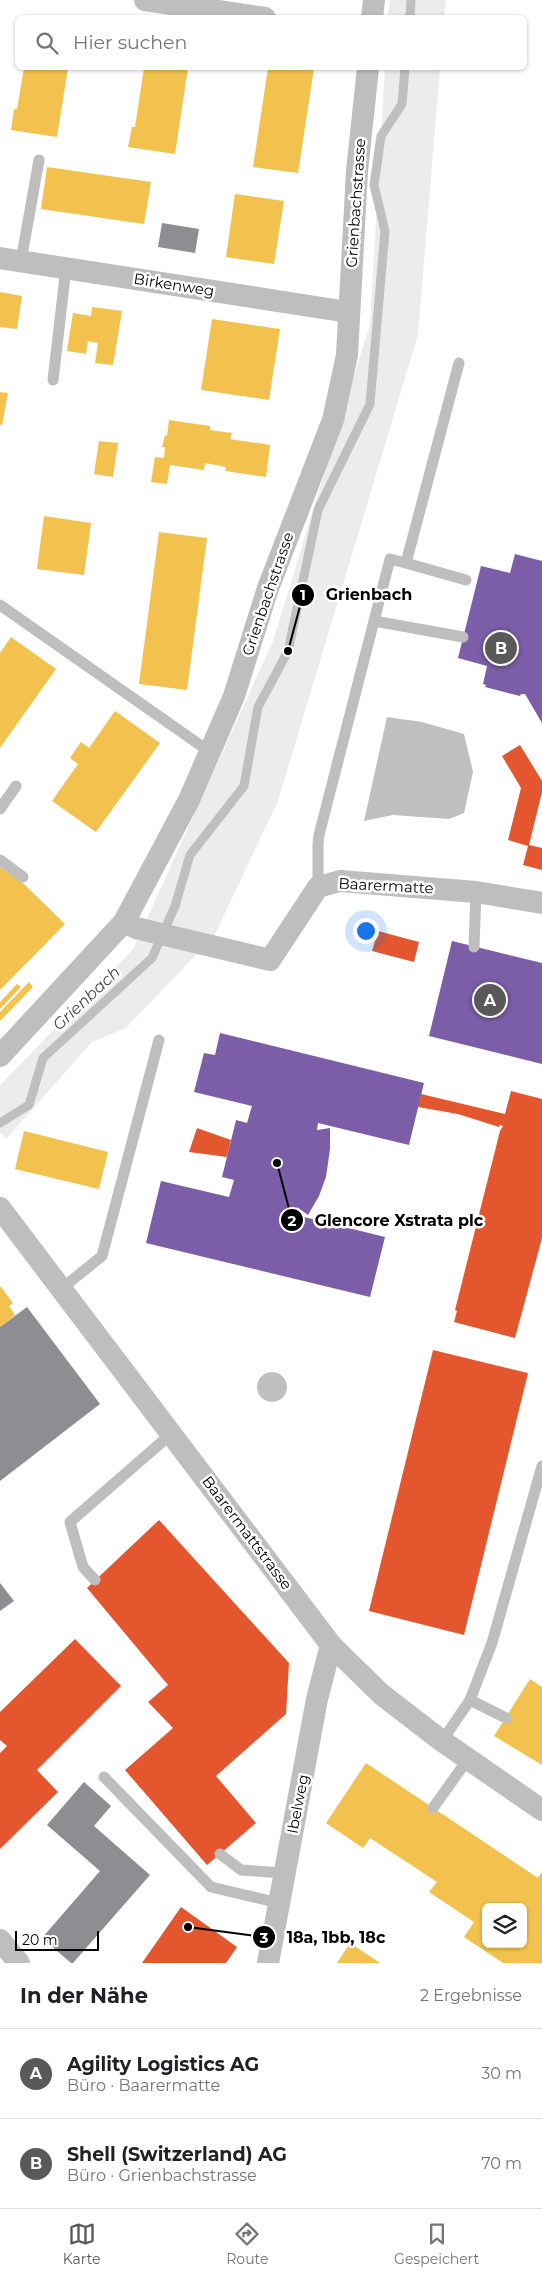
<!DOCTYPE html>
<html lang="de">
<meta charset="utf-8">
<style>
body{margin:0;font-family:Montserrat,sans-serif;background:#f6f6f6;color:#202124}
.controls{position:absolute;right:15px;bottom:15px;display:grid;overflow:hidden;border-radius:8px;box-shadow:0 1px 4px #0004}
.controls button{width:45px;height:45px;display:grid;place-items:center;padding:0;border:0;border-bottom:1px solid #e0e0e0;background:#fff;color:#202124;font:25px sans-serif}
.scale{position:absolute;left:15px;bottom:12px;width:84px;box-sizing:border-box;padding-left:5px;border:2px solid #000;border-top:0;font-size:14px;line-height:18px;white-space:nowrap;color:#000;-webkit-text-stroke:4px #fff;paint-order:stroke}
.you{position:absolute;left:365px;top:930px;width:18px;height:18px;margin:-12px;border:4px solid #fff;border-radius:50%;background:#1a73e8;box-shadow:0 0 0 8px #1a73e833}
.badge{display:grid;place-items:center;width:32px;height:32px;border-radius:50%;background:#595959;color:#fff;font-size:16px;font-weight:700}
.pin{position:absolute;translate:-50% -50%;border:2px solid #fff;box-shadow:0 1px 5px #0006}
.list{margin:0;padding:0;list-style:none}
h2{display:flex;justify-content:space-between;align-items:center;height:65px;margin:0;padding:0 20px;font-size:21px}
h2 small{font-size:16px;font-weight:400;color:#757577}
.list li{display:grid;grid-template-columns:32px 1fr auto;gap:15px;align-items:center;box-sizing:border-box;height:90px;padding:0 20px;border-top:1px solid #e0e0e0}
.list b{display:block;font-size:19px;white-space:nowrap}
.list p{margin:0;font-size:16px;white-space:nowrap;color:#757577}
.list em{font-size:16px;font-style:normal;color:#757577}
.icon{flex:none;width:28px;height:28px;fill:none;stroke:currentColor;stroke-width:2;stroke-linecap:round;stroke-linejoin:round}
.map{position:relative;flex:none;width:542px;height:1963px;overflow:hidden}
.search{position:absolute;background:#fff;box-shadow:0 1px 4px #0004;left:15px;right:15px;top:15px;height:55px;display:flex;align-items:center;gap:12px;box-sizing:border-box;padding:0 18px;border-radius:8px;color:#757577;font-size:19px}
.sheet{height:245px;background:#fff}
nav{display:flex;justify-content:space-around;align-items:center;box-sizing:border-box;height:70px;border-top:1px solid #e0e0e0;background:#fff;font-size:14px;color:#757577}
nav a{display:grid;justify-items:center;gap:2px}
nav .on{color:#595959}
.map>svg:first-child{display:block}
.green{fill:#ececec}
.water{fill:#bfbfbf}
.homes{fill:#f2c14e;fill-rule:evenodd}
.shops{fill:#e4572e}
.offices{fill:#7b5ea7}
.industry{fill:#8d8d92}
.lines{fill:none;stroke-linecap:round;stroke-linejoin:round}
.stream{stroke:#bfbfbf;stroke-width:9}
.lane{stroke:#bebebe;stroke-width:11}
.street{stroke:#bebebe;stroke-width:22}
.labels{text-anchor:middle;stroke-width:5;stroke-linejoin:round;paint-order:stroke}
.street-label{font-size:15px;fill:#000;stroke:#fff}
.water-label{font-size:16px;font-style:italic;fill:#444;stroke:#fff}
.leader{fill:none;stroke:#000;stroke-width:2}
.callout-dot{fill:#000;stroke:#fff;stroke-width:2}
.mark-label{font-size:15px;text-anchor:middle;font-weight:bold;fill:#fff}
.callout-label{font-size:16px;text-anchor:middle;font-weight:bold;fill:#000;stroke:#fff;stroke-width:5;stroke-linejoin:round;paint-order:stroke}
</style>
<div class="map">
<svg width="542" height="1963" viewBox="0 0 542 1963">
<rect width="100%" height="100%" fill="#fff"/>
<g class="green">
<path d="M390,0h56l-2,17h-56z"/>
<path d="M385,68h55l-22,267 -140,466 -64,135 -88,92 -34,14 -86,97 -6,-7v-47l133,-136 140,-308 97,-317z"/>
</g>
<g class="water">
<path d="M387,717l35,5 42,12 9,38 -9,41 -15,6 -56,-4 -29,6z"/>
<circle cx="272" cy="1387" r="15"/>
</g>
<g class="homes">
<path d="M24,68h44l-11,69 -46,-7 3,-21h3z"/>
<path d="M144,68h44l-13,86 -47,-7 4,-20h3z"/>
<path d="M268,68h46l-16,105 -45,-6z"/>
<path d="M47,167l104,15 -7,42 -103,-15z"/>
<path d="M235,194l49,7 -10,63 -48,-7z"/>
<path d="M0,292l22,4 -5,33 -17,-2z"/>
<path d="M92,307l30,4 -9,54 -18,-2 3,-20 -10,-2 -2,13 -19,-3 6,-38 18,3z"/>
<path d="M212,319l68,10 -11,71 -68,-10z"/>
<path d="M0,392l8,1 -6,32h-2z"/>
<path d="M169,420l41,6v4l22,3 -2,6 40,6 -4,32 -41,-6 1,-4 -21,-4 -1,7 -34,-5 -3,19 -16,-2 4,-25 9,1 1,-11h-3l3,-12 2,1z"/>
<path d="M99,441l19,2 -5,34 -19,-3z"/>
<path d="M44,516l47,7 -7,52 -47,-6z"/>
<path d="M159,532l48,6 -20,152 -48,-6z"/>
<path d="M11,637l45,32 -56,79v-95z"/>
<path d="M115,711l45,32 -64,89 -44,-31 26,-37 -8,-6 11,-16 8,6z"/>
<path d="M0,867l24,17 41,40 -65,66z"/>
<path d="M29,982l4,5 -33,34v-9z"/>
<path d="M17,984l4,3 -21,22v-7z"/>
<path d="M24,1131l84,21 -9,37 -84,-20z"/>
<path d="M0,1286l13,17 -4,3 6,9 -15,12z"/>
<path d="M530,1679l12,8v78l-48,-29z"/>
<path d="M366,1763l172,115 4,-6v91h-39l-39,-26 10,-15 -45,-30 8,-10 -67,-44 -7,10 -37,-25zM486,1907h37v37h-37z"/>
<path d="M350,1943l30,20h-43z"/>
</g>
<g class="shops">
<path d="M520,745l22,36v11l-13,53 13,3v22l-19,-5 5,-19 -20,-6 13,-52 -19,-32z"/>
<path d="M378,931l41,11 -5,20 -42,-11z"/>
<path d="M511,1091l31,8v139l-27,100 -61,-16 3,-11 -2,-1 45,-179 3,-5 -4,-1v2l-41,-13 -40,-7 3,-13 84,20z"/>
<path d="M197,1128l34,12 -4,17 -38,-5z"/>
<path d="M433,1350l95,23 -64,262 -95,-24z"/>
<path d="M159,1520l130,143 -3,51 -70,62 40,47 -49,42 -82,-95 48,-42 -25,-26 20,-17 -81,-97z"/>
<path d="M75,1639l46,47 -84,84 21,22 -58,57v-96l7,-7 -7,-6v-28z"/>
<path d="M181,1907l56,40 -11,16h-84z"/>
</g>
<g class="offices">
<path d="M515,554l27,7v162l-17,-29h-4l-1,2 -35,-9 1,-2 -3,-1 4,-18 -29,-8 23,-92 29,7z"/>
<path d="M452,941l90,22v101l-113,-28z"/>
<path d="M220,1033l204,50 -15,62 -91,-22 -1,7 13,-2v21l-4,28 -7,19 -11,19 -11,-8 -1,8 89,22 -15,60 -224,-54 15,-62 68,16 5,-17 -12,-3 5,-20 9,-37 11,3 5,-17 -58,-14 10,-39 11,2z"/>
</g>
<g class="industry">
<path d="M162,223l37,6 -4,24 -37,-6z"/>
<path d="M27,1307l73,97 -100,77v-154z"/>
<path d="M0,1583l14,18 -14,10z"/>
<path d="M84,1782l27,24 -17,20 56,49 -77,88h-2l-29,-25 58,-67 -53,-46z"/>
</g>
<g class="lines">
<g class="stream">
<path d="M410,18l1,-18"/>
<path d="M0,1123l29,-18 14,-47 109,-100 23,-52 15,-51 54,-69 14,-79 30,-56 30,-141 52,-106 15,-173 -11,-46 7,-49 21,-32 3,-36"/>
</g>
<g class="lane">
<path d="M21,261l18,-101"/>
<path d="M53,380l13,-112"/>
<path d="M406,563l60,17"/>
<path d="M0,605l210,147"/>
<path d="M374,621l16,-62 16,4 53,-200"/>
<path d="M0,809l16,-23"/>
<path d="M0,860l23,17"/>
<path d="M318,887v-43l1,-9 55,-214 89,16"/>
<path d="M474,947l2,-55"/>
<path d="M61,1289l41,-33 57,-216"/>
<path d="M95,1580l-12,-13 -13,-45 101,-88"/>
<path d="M470,1700l36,18"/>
<path d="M442,1741l28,-41 22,-57 50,-177"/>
<path d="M104,1777l107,110 68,16"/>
<path d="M433,1808l35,-49"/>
<path d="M220,1854l21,16 43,3"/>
</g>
<g class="street">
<path d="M145,0l120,18"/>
<path d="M372,18l2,-18"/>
<path d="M0,258l348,54"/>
<path d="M124,922l12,6 134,32 48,-73 22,-6 136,11 66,11"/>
<path d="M0,1056l124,-134 65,-122 45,-104 34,-108 65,-168 14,-65 10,-184 11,-103"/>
<path d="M0,1208l331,437 50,49 61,47 100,69"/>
<path d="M0,1940l19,23"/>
<path d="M268,1963l49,-264 14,-54"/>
</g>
</g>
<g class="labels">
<g class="street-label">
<text transform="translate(356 203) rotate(-86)" y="5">Grienbachstrasse</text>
<text transform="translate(174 285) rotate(9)" y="5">Birkenweg</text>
<text transform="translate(268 594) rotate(-71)" y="5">Grienbachstrasse</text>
<text transform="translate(386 886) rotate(3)" y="5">Baarermatte</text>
<text transform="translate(247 1533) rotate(53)" y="5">Baarermattstrasse</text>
<text transform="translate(298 1804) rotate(-79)" y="5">Ibelweg</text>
</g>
<g class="water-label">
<text transform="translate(86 998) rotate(-43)" y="6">Grienbach</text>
</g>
</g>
<path class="leader" d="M288 651L303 595M277 1163L292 1220M188 1927L264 1937"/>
<g class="callout-dot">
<circle cx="288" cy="651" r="5"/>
<circle cx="277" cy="1163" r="5"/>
<circle cx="188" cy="1927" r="5"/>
<circle cx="303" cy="595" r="12"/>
<circle cx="292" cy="1220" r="12"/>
<circle cx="264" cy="1937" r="12"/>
</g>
<g class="mark-label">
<text x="303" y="600">1</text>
<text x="292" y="1226">2</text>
<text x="264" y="1943">3</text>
</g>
<g class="callout-label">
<text x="369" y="600">Grienbach</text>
<text x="399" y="1226">Glencore Xstrata plc</text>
<text x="336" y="1943">18a, 1bb, 18c</text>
</g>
</svg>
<div class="controls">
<button><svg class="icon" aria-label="layers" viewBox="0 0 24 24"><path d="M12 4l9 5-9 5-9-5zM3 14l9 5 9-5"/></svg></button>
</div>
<div class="scale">20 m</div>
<div class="you"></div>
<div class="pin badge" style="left:490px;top:1000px">A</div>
<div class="pin badge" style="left:501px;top:648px">B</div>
<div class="search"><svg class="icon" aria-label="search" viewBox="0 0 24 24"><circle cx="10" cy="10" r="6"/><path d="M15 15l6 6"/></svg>Hier suchen</div>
</div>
<section class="sheet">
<h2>In der Nähe<small>2 Ergebnisse</small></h2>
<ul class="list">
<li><span class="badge">A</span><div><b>Agility Logistics AG</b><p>Büro · Baarermatte</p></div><em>30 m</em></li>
<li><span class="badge">B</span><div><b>Shell (Switzerland) AG</b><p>Büro · Grienbachstrasse</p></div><em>70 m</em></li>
</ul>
</section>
<nav>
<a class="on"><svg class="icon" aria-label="map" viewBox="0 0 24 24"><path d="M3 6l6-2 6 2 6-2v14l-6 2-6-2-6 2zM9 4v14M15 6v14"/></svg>Karte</a>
<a><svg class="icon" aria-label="directions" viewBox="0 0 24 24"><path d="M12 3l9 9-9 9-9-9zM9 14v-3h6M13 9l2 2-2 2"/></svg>Route</a>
<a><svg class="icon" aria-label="saved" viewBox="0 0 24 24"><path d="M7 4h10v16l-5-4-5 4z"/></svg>Gespeichert</a>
</nav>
